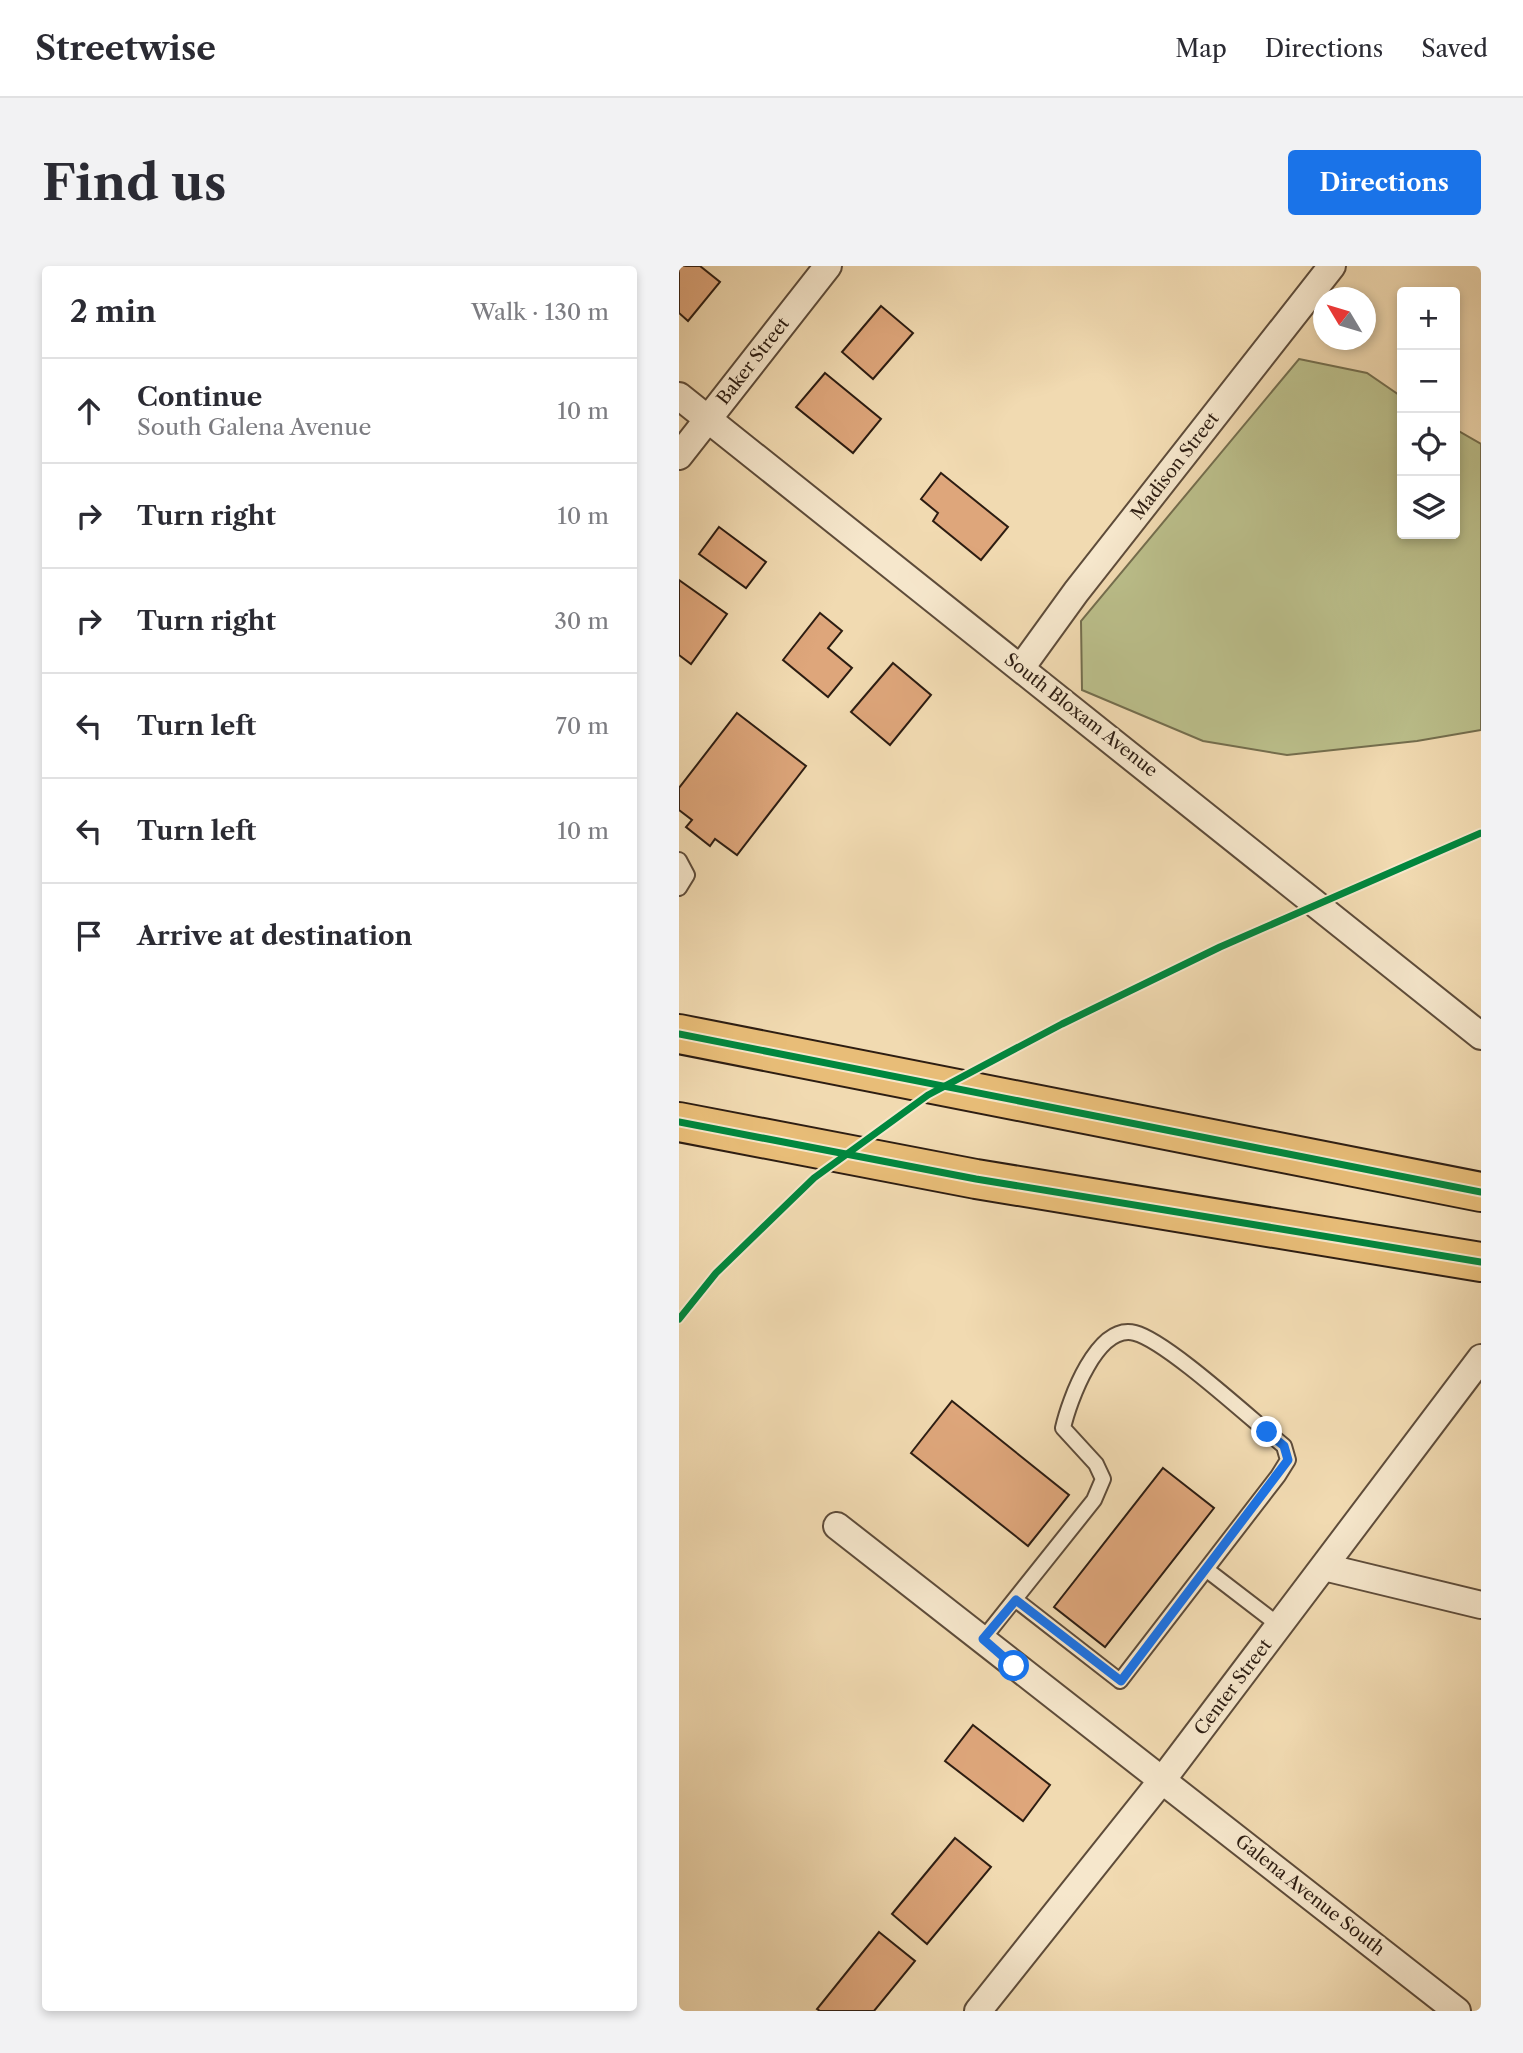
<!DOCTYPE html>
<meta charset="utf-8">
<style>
body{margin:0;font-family:"Libre Caslon Text",serif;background:#f2f2f3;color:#2b2b33}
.controls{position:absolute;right:21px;top:21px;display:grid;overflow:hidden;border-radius:7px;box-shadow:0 4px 10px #0003}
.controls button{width:63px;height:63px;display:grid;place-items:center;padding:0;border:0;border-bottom:2px solid #e1e1e2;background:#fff;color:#2b2b33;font:35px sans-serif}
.compass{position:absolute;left:634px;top:21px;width:63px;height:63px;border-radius:50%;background:#fff;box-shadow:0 4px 10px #0003;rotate:308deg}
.stop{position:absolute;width:21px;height:21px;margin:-16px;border:5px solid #1a73e8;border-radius:50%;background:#fff}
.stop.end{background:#1a73e8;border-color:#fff;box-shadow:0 2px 7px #0008}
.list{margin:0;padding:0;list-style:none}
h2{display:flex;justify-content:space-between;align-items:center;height:91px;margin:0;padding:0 28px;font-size:30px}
h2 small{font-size:23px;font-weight:400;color:#7c7c81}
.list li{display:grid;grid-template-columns:46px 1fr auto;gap:21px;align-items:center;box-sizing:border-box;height:105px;padding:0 28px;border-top:2px solid #e1e1e2}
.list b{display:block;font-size:26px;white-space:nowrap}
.list p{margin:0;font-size:23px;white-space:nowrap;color:#7c7c81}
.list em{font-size:23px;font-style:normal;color:#7c7c81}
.icon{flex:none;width:38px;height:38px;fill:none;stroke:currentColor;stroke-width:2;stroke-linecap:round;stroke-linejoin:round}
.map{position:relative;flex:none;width:802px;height:1745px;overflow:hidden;border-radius:7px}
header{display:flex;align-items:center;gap:42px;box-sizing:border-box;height:98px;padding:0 35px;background:#fff;border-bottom:2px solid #e1e1e2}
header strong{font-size:33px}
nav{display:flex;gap:38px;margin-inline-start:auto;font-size:24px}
.intro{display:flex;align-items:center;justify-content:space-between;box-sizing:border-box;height:168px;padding:0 42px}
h1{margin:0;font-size:49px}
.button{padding:18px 32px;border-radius:7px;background:#1a73e8;color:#fff;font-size:24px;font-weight:700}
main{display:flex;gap:42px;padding:0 42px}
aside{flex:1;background:#fff;border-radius:7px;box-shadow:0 4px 10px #0003}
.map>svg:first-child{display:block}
.green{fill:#bbbf8b;stroke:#746e4e;stroke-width:2}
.building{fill:#dea67b;stroke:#2d1d12;stroke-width:2}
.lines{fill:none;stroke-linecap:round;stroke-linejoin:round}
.lane-casing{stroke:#5e4c3a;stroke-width:18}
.street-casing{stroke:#5e4c3a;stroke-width:30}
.highway-casing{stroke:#2d1d12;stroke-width:42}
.lane{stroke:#f6e7cc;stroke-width:14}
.street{stroke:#f6e7cc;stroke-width:26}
.highway{stroke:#e8bd78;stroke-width:38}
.cycleway-casing{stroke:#f6e7cc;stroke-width:11}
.cycleway{stroke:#00873e;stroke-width:7}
.route{stroke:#1a73e8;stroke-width:9}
.labels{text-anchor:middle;stroke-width:7;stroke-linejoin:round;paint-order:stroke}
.street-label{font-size:18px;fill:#2d1d12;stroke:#f6e7cc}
</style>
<header>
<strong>Streetwise</strong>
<nav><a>Map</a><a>Directions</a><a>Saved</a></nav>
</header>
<div class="intro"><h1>Find us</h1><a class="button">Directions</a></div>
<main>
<aside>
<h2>2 min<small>Walk · 130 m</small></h2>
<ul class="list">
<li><svg class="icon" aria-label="ahead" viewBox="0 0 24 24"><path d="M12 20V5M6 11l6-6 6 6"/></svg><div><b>Continue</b><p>South Galena Avenue</p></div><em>10 m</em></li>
<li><svg class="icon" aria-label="right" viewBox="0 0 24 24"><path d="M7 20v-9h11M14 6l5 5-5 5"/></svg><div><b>Turn right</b></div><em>10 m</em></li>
<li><svg class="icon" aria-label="right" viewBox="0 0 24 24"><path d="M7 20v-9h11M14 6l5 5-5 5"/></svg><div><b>Turn right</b></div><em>30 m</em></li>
<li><svg class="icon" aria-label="left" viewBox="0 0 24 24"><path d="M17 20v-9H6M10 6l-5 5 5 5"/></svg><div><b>Turn left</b></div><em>70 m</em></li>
<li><svg class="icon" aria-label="left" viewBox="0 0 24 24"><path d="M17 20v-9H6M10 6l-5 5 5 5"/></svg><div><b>Turn left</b></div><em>10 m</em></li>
<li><svg class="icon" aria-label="arrive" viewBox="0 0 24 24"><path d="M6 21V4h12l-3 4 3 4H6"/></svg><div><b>Arrive at destination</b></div></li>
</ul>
</aside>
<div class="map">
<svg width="802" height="1745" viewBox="0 0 802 1745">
<rect width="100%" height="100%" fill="#f1dab1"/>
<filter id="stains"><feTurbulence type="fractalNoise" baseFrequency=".00286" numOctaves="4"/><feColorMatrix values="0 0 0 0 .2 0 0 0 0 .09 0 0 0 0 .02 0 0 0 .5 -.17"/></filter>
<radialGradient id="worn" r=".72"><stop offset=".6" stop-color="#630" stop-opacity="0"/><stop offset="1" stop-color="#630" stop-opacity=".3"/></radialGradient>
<path class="green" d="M620,93l68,14 35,24v137h53v-105l26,15v286l-64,11 -130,14 -84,-14 -121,-51 -1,-69z"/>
<g class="building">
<path d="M0,0h21l20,16 -32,39 -9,-8z"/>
<path d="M202,40l32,27 -40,46 -31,-27z"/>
<path d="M146,107l56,46 -28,34 -57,-46z"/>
<path d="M262,207l67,54 -27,33 -48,-39 5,-8 -17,-14z"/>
<path d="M40,261l47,35 -20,26 -47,-34z"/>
<path d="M0,314l48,34 -36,50 -12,-9z"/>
<path d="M141,347l22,18 -14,17 24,20 -24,29 -45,-37z"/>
<path d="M214,397l38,32 -41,50 -39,-33z"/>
<path d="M58,447l69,53 -69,89 -22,-16 -5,7 -24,-19 6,-7 -13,-10v-22z"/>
<path d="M273,1135l117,94 -41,51 -117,-93z"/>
<path d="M484,1202l51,40 -109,139 -51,-40z"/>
<path d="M294,1459l77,60 -27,36 -78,-60z"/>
<path d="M276,1572l36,29 -64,77 -35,-30z"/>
<path d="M200,1666l36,29 -41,50h-54l-3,-2z"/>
</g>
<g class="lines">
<g class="lane-casing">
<g id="lane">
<path d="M0,594l8,15 -8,13"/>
<path d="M528,1304l73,56"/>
<path d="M304,1373l111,-139 9,-21 -7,-15 -33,-36c6,-27 34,-105 72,-95 32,8 119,89 149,113l4,14 -10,16 -158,205 -104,-81"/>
</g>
</g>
<g class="street-casing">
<g id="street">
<path d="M0,130l802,640"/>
<path d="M0,190l149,-190"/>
<path d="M342,402l55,-76 256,-326"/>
<path d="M158,1260l620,485"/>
<path d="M645,1301l157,38"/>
<path d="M299,1745l185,-232 318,-421"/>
</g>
</g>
<g class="highway-casing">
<g id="highway">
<path d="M0,768l802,158"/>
<path d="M0,856l297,57 505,83"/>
</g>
</g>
<use href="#lane" class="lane"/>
<use href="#street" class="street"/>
<use href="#highway" class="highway"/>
<g class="cycleway-casing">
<g id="cycleway">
<path d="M0,768l802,158"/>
<path d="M0,856l297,57 505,83"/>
<path d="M0,1053l37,-46 98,-95 114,-83 134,-71 158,-77 261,-114"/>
</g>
</g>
<use href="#cycleway" class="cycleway"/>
</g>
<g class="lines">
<path class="route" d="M335,1400l-31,-27 33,-39 105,81 167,-221 -4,-14 -17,-14"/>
</g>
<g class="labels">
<g class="street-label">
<text transform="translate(74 95) rotate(-52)" y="6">Baker Street</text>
<text transform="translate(496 200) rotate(-52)" y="6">Madison Street</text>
<text transform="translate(402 449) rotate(38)" y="6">South Bloxam Avenue</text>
<text transform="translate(554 1421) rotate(-53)" y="6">Center Street</text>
<text transform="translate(631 1629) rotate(38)" y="6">Galena Avenue South</text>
</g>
</g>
<rect width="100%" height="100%" filter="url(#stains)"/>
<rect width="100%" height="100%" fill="url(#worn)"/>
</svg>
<div class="controls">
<button>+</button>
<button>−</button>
<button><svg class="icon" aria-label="locate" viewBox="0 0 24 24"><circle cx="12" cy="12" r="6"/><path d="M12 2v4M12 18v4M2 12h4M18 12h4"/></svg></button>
<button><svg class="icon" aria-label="layers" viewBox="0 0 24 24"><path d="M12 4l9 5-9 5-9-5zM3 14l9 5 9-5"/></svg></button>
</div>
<svg class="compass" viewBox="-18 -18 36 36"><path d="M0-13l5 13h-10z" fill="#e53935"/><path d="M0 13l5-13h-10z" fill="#7c7c81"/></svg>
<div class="stop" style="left:335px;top:1400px"></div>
<div class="stop end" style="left:588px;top:1166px"></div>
</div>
</main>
